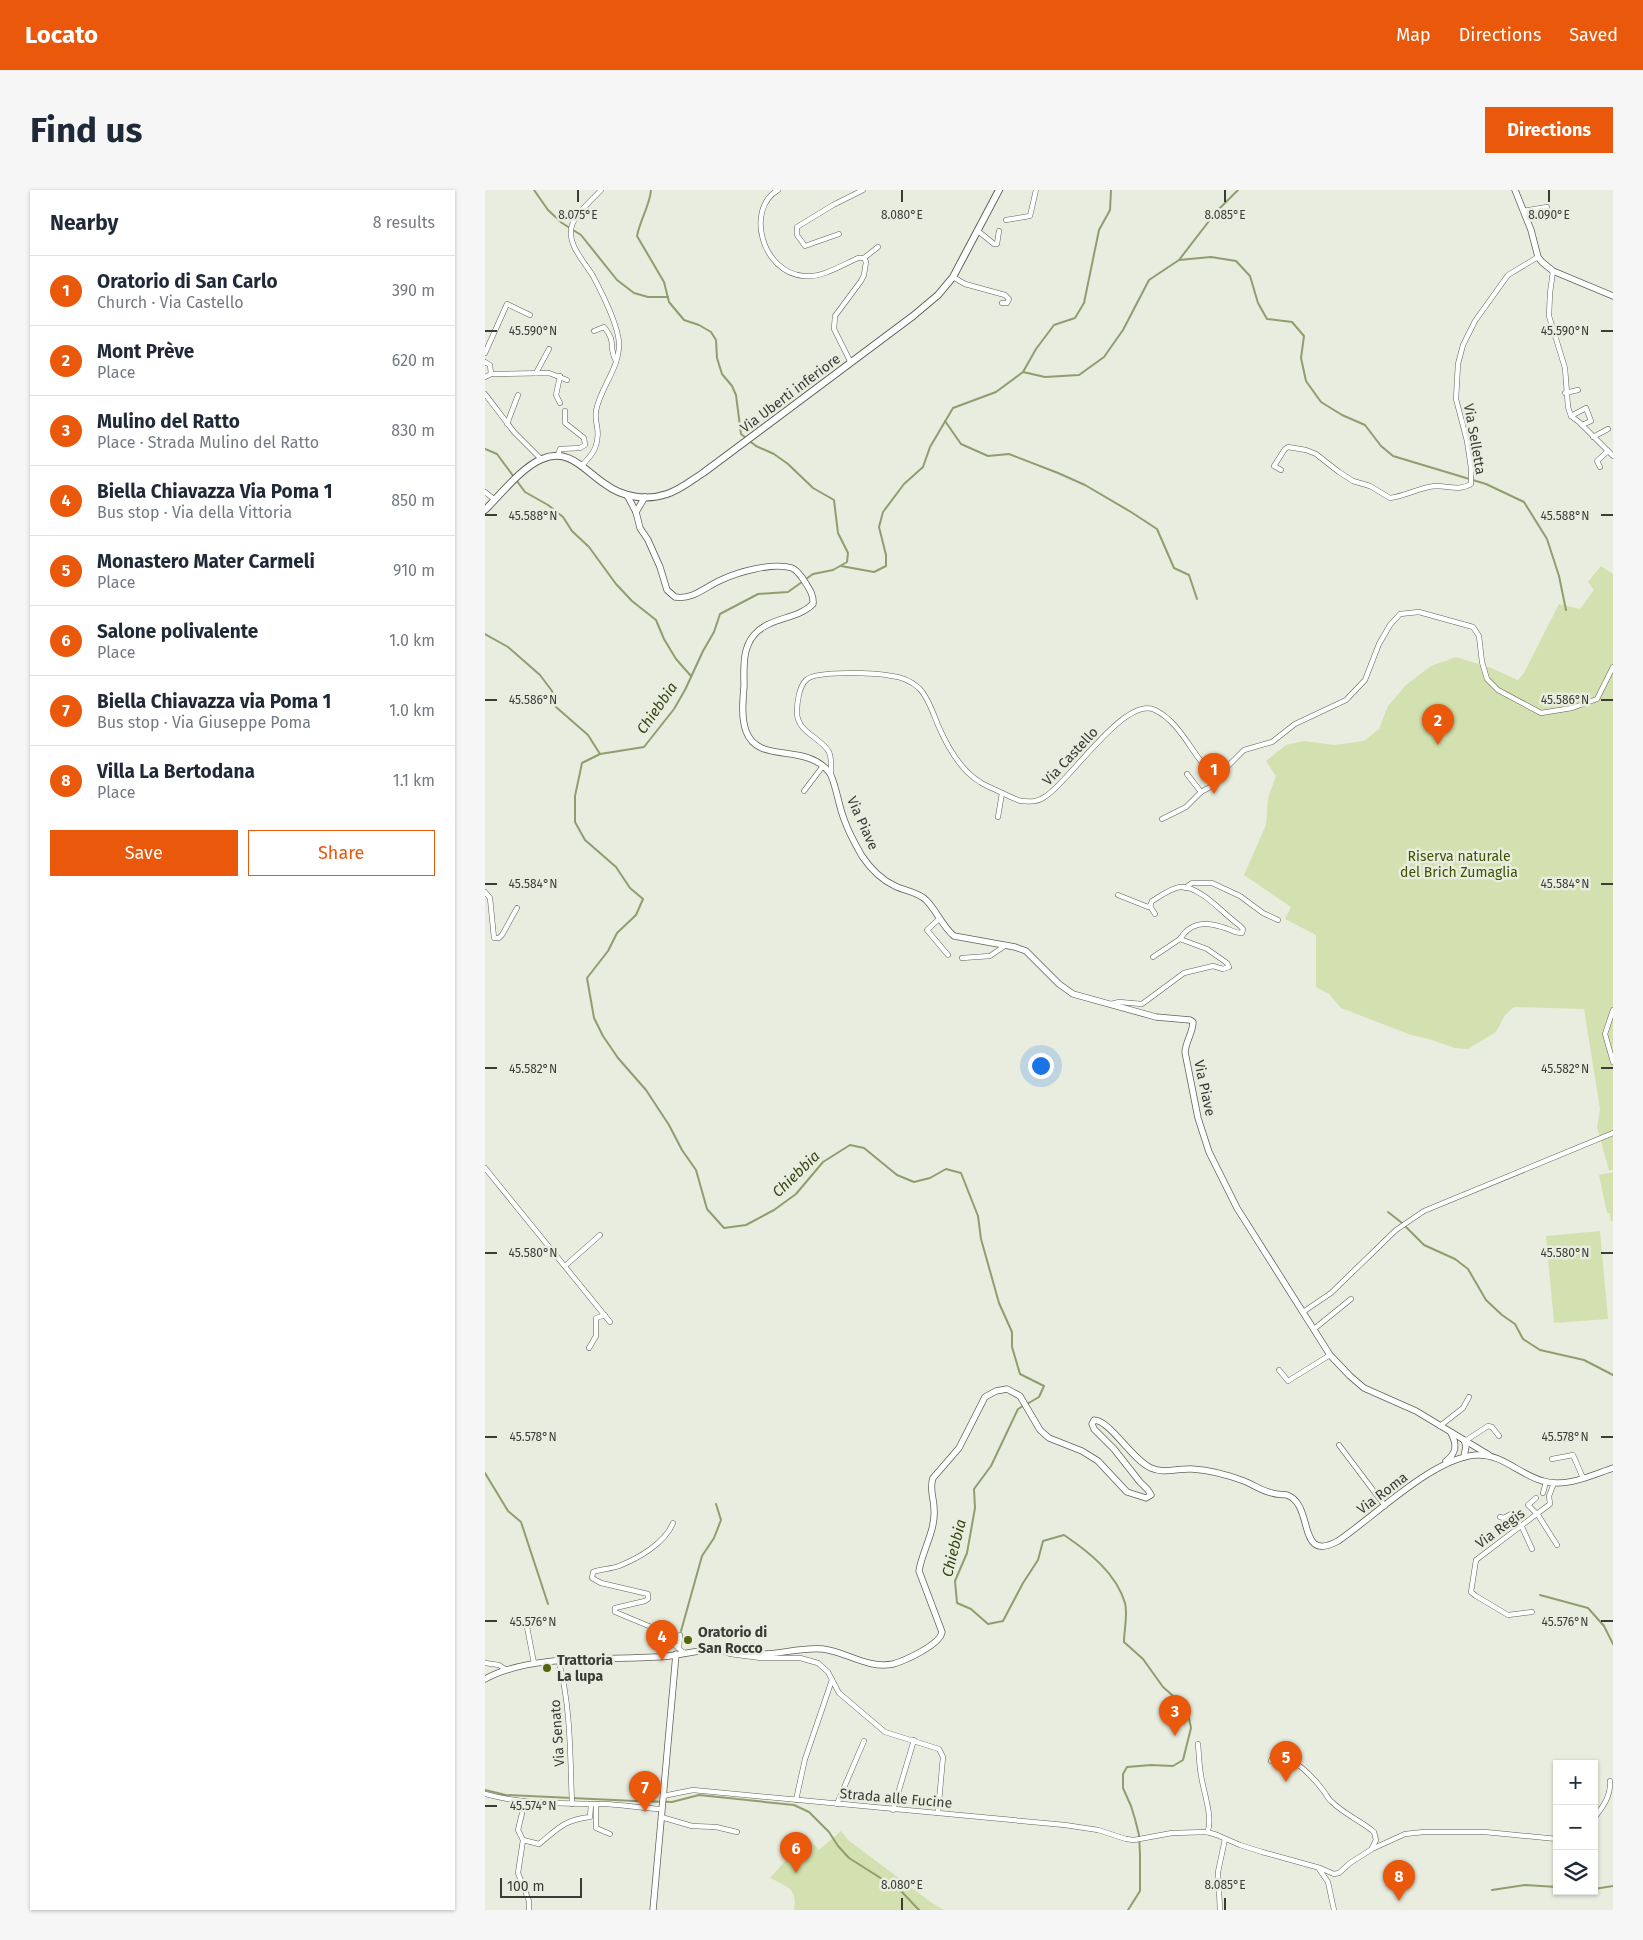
<!DOCTYPE html>
<meta charset="utf-8">
<style>
body{margin:0;font-family:"Fira Sans",sans-serif;background:#f6f6f7;color:#1f2937}
.controls{position:absolute;right:15px;bottom:15px;display:grid;overflow:hidden;border-radius:0px;box-shadow:0 1px 4px #0004}
.controls button{width:45px;height:45px;display:grid;place-items:center;padding:0;border:0;border-bottom:1px solid #e0e1e3;background:#fff;color:#1f2937;font:25px sans-serif}
.scale{position:absolute;left:15px;bottom:12px;width:82px;box-sizing:border-box;padding-left:5px;border:2px solid #3a3c37;border-top:0;font-size:14px;line-height:18px;white-space:nowrap;color:#3a3c37;-webkit-text-stroke:4px #e8eddf;paint-order:stroke}
.you{position:absolute;left:555px;top:875px;width:18px;height:18px;margin:-12px;border:4px solid #fff;border-radius:50%;background:#1a73e8;box-shadow:0 0 0 8px #1a73e833}
.badge{display:grid;place-items:center;width:32px;height:32px;border-radius:50%;background:#ea580c;color:#fff;font-size:16px;font-weight:700}
.pin{position:absolute;translate:-50% -41px;filter:drop-shadow(0 1px 2px #0008)}
.pin::after{content:'';position:absolute;top:26px;width:18px;height:15px;background:inherit;clip-path:polygon(0 0,100% 0,50% 100%)}
.list{margin:0;padding:0;list-style:none}
h2{display:flex;justify-content:space-between;align-items:center;height:65px;margin:0;padding:0 20px;font-size:21px}
h2 small{font-size:16px;font-weight:400;color:#747a83}
.list li{display:grid;grid-template-columns:32px 1fr auto;gap:15px;align-items:center;box-sizing:border-box;height:70px;padding:0 20px;border-top:1px solid #e0e1e3}
.list b{display:block;font-size:19px;white-space:nowrap}
.list p{margin:0;font-size:16px;white-space:nowrap;color:#747a83}
.list em{font-size:16px;font-style:normal;color:#747a83}
.actions{display:flex;gap:10px;padding:15px 20px}
.actions a{flex:1;padding:11px 0;border:1px solid #ea580c;border-radius:0px;text-align:center;font-size:18px;color:#ea580c}
.actions .main{background:#ea580c;color:#fff}
.icon{flex:none;width:28px;height:28px;fill:none;stroke:currentColor;stroke-width:2;stroke-linecap:round;stroke-linejoin:round}
.map{position:relative;flex:none;width:1128px;height:1720px;overflow:hidden;border-radius:0px}
header{display:flex;align-items:center;gap:30px;box-sizing:border-box;height:70px;padding:0 25px;background:#ea580c;color:#fff}
header strong{font-size:24px}
nav{display:flex;gap:28px;margin-inline-start:auto;font-size:18px}
.intro{display:flex;align-items:center;justify-content:space-between;box-sizing:border-box;height:120px;padding:0 30px}
h1{margin:0;font-size:35px}
.button{padding:12px 22px;border-radius:0px;background:#ea580c;color:#fff;font-size:18px;font-weight:700}
main{display:flex;gap:30px;padding:0 30px}
aside{flex:1;background:#fff;border-radius:0px;box-shadow:0 1px 4px #0004}
.map>svg:first-child{display:block}
.green{fill:#d2e1af}
.lines{fill:none;stroke-linecap:round;stroke-linejoin:round}
.stream{stroke:#909e6e;stroke-width:2}
.minor-casing{stroke:#5f6257;stroke-width:5.5}
.tertiary-casing{stroke:#5f6257;stroke-width:7}
.secondary-casing{stroke:#5f6257;stroke-width:8}
.minor{stroke:#fff;stroke-width:4.5}
.tertiary{stroke:#fff;stroke-width:5.5}
.secondary{stroke:#fff;stroke-width:6}
.ticks{fill:none;stroke:#3a3c37;stroke-width:2}
.poi-dot{fill:#53650e;stroke:#e8eddf;stroke-width:2}
.labels{text-anchor:middle;stroke-width:5;stroke-linejoin:round;paint-order:stroke}
.street-label{font-size:14px;fill:#3a3c37;stroke:#e8eddf}
.park-label{font-size:14px;fill:#415001;stroke:#e8eddf}
.poi-label{font-size:14px;font-weight:bold;fill:#3a3c37;stroke:#e8eddf;text-anchor:start}
.water-label{font-size:15px;font-style:italic;fill:#384412;stroke:#e8eddf}
.ticks-label{font-size:12px;text-anchor:middle;fill:#3a3c37;stroke:#e8eddf;stroke-width:5;stroke-linejoin:round;paint-order:stroke}
</style>
<header>
<strong>Locato</strong>
<nav><a>Map</a><a>Directions</a><a>Saved</a></nav>
</header>
<div class="intro"><h1>Find us</h1><a class="button">Directions</a></div>
<main>
<aside>
<h2>Nearby<small>8 results</small></h2>
<ul class="list">
<li><span class="badge">1</span><div><b>Oratorio di San Carlo</b><p>Church · Via Castello</p></div><em>390 m</em></li>
<li><span class="badge">2</span><div><b>Mont Prève</b><p>Place</p></div><em>620 m</em></li>
<li><span class="badge">3</span><div><b>Mulino del Ratto</b><p>Place · Strada Mulino del Ratto</p></div><em>830 m</em></li>
<li><span class="badge">4</span><div><b>Biella Chiavazza Via Poma 1</b><p>Bus stop · Via della Vittoria</p></div><em>850 m</em></li>
<li><span class="badge">5</span><div><b>Monastero Mater Carmeli</b><p>Place</p></div><em>910 m</em></li>
<li><span class="badge">6</span><div><b>Salone polivalente</b><p>Place</p></div><em>1.0 km</em></li>
<li><span class="badge">7</span><div><b>Biella Chiavazza via Poma 1</b><p>Bus stop · Via Giuseppe Poma</p></div><em>1.0 km</em></li>
<li><span class="badge">8</span><div><b>Villa La Bertodana</b><p>Place</p></div><em>1.1 km</em></li>
</ul>
<div class="actions"><a class="main">Save</a><a>Share</a></div>
</aside>
<div class="map">
<svg width="1128" height="1720" viewBox="0 0 1128 1720">
<rect width="100%" height="100%" fill="#e8eddf"/>
<g class="green">
<path d="M1116,376l12,8v596h-4l-12,-43 3,-18 -16,-100 -70,-2 -9,8 -9,17 -28,17 -13,-1 -26,-9 -18,-4 -70,-27 -12,-14 -13,-7v-52l-31,-16 6,-12 -47,-32 22,-50 2,-27 8,-22 -10,-15 20,-16 18,-4 30,4 30,-4 15,-12 9,-23 18,-21 25,-19 25,-9 35,11 27,12 6,-7 35,-69 21,5 14,-19 -6,-8z"/>
<path d="M1128,982v49h-2l-1,-8h-3l-8,-38z"/>
<path d="M1115,1041l8,88 -54,4 -8,-87z"/>
<path d="M356,1641l7,9 84,63 12,7h-150c4,-21 -6,-23 -24,-32l37,-41 12,13z"/>
</g>
<g class="lines">
<g class="stream">
<path d="M49,0l14,20 14,13 19,12 36,45 17,13 14,4h20"/>
<path d="M166,0c-1,15 -11,30 -14,46l27,46 5,20 15,18 15,5 12,7 5,8 1,18 5,16 10,12 4,9 5,39 15,12 18,8 14,10 25,24 21,12 4,33 10,20 -1,9 -14,8 -20,4 -7,5"/>
<path d="M694,70l32,-3 25,4 14,15 8,27 9,16 25,3 12,14 -3,22 5,23 15,21 21,13 23,10 16,21 12,10 93,28 38,18 23,37 12,37 7,34"/>
<path d="M538,182l22,5 34,-2 25,-18 19,-27 26,-50 30,-20 37,-48 22,-22"/>
<path d="M460,231l16,23 27,12 21,-2 49,19 27,12 46,27 26,17 17,39 15,7 8,24"/>
<path d="M0,259l12,5 28,38 23,13 15,12 9,14 17,16 27,37 16,17 24,19 8,19 12,20 15,17"/>
<path d="M356,376l33,6 12,-6v-11l-7,-28 4,-15 21,-28 19,-17 7,-20 23,-39 43,-16 27,-20 13,-23 18,-24 21,-7 9,-15 15,-73 11,-20 1,-20"/>
<path d="M317,392l-14,10 -30,2 -38,20 -6,18 -11,19 -18,39 -11,19 -30,38 -44,7 -18,9 -7,33v26l10,18 31,27 14,21 13,11 -7,16 -19,18 -9,18 -21,27 7,40 9,18 15,22 28,32 23,35 13,25 14,20 11,39 17,19 22,-3 28,-15 22,-16 27,-32 27,-17 14,3 33,27 17,7 16,-4 16,-9 15,4 17,43 3,23 18,64 13,29v15l8,27 24,12 -5,11 -12,7"/>
<path d="M0,444l23,13 32,28 12,16 4,16 32,28 12,19"/>
<path d="M903,1022l14,11"/>
<path d="M920,1036l19,19 31,14 13,10 18,31 16,15 13,9 8,15 17,11 44,10 29,15"/>
<path d="M538,1216l-5,3 -27,57 -17,23 1,19 -8,45 -12,28 2,22 14,6 17,15 15,-3 20,-38 15,-23 5,-19 21,-6c25,17 52,38 61,68 3,11 -1,28 -1,39l19,17 20,28 24,21 4,20 -8,32 -10,6 -22,-1 -24,2 -4,7v14l8,18 4,13 4,16 1,20v36l-12,19"/>
<path d="M0,1283l23,38 13,11 27,82"/>
<path d="M1055,1405l48,13 16,18 9,18"/>
<path d="M196,1441l21,-75 12,-18 7,-18 -5,-16"/>
<path d="M0,1600l21,5 129,6 37,1 27,-7 95,10 15,7 20,20 9,14 11,12 52,33 18,19"/>
<path d="M1109,1699l19,-3"/>
<path d="M1007,1700l33,-5 32,2"/>
</g>
<g class="minor-casing">
<g id="minor">
<path d="M293,0c-33,19 -16,83 26,86 18,2 38,-11 54,-18h6l2,4 -2,13 -3,6 -26,35 -1,13 17,34"/>
<path d="M1038,21l24,-4"/>
<path d="M521,30l24,-4 6,-26"/>
<path d="M493,41l16,13h3l2,-13"/>
<path d="M354,44l-34,12 -8,-11v-8l36,-22 30,-15"/>
<path d="M379,68l14,-11"/>
<path d="M1068,81l-3,22 -1,23 16,52 3,39 3,9 8,6 34,34"/>
<path d="M468,87l12,7 40,11 4,4 -2,4h-5"/>
<path d="M109,141l10,-4c13,15 4,20 12,34"/>
<path d="M0,163l22,-49 23,11"/>
<path d="M0,172l5,3 1,9"/>
<path d="M51,183l13,-24"/>
<path d="M0,187l6,-3 58,-1 18,7"/>
<path d="M1080,203l13,-3"/>
<path d="M0,204l29,38 27,27"/>
<path d="M75,213l-4,-8 4,-19"/>
<path d="M1086,226l15,-8 5,13 -9,4"/>
<path d="M22,234l11,-29"/>
<path d="M1108,247l15,-8"/>
<path d="M73,265l2,-6 20,-1 5,-3 -1,-7 -19,-15v-12"/>
<path d="M96,276c13,-12 19,-22 16,-40 -1,-5 -2,-9 -1,-15 4,-23 24,-43 23,-68 -1,-19 -17,-50 -26,-67 -9,-15 -27,-32 -21,-51 5,-13 20,-25 29,-35"/>
<path d="M1115,277l-3,-6 11,-10"/>
<path d="M796,280l-7,-4 11,-17 3,-2 18,3 10,4 23,18 14,9 17,5 20,12c16,-2 30,-11 46,-12 12,0 24,5 35,-2v-16l-4,-27 -11,-42 2,-35 5,-19 12,-24 33,-46 30,-18"/>
<path d="M0,302l10,8"/>
<path d="M702,584l14,18"/>
<path d="M346,585c0,-8 1,-16 -2,-23 -8,-15 -32,-19 -32,-40 0,-10 2,-25 9,-32 10,-10 70,-7 86,-4 9,1 19,5 27,12 9,9 14,25 19,37 9,21 22,45 42,57 6,4 14,7 20,10 7,3 14,7 21,9 10,1 17,1 25,-5 23,-14 79,-101 109,-86 27,13 38,48 60,67l3,-1 26,-26 28,-8 23,-18 51,-24 19,-20 14,-36 11,-19 10,-11 19,-2 54,15 6,9 3,26 5,17 11,11 43,23 31,-5 25,-9 16,-32"/>
<path d="M319,601l19,-25"/>
<path d="M513,627l4,-24"/>
<path d="M677,629l24,-12 15,-15 13,-7 1,-8"/>
<path d="M700,698l7,-5h20l28,13 23,17 15,7"/>
<path d="M0,702l5,6 4,40h5l3,-3 15,-27"/>
<path d="M633,705l30,12 2,-1"/>
<path d="M665,716l5,8"/>
<path d="M454,729l-12,11 21,25"/>
<path d="M668,767l27,-18"/>
<path d="M477,768l28,-2 16,-11"/>
<path d="M626,814l8,-2 23,2 42,-31 29,-7 10,3 6,-2 -2,-4 -20,-14 -27,-10c10,-16 24,-18 42,-12 8,2 12,6 20,6l1,-4 -4,-4c-16,-11 -38,-39 -59,-38 -9,1 -21,10 -28,14l-2,5"/>
<path d="M1128,820l-8,24 8,28"/>
<path d="M0,978l125,154"/>
<path d="M80,1076l35,-31"/>
<path d="M818,1122l28,-19 65,-63 28,-19 189,-78"/>
<path d="M829,1139l37,-30"/>
<path d="M104,1158l7,-12v-18l9,-3"/>
<path d="M794,1180l9,11 42,-26"/>
<path d="M955,1236l23,-18 6,-11"/>
<path d="M980,1251l23,-15 4,1 7,9"/>
<path d="M854,1255l46,61"/>
<path d="M1067,1269l21,-4 10,23"/>
<path d="M1058,1303l3,-11"/>
<path d="M1051,1308l-8,7 10,10 19,30"/>
<path d="M1015,1327l4,1 7,-4 11,13 10,22"/>
<path d="M188,1333c-8,20 -34,35 -54,43 -8,3 -18,3 -26,6l-1,6 9,5 47,11v5l-3,2 -30,7v4l41,17 28,24"/>
<path d="M1047,1422l-24,3 -32,-19 -5,-4 5,-32 74,-56 -1,-8 5,-13"/>
<path d="M194,1458l1,-13"/>
<path d="M240,1462l5,2 31,4h39l18,5 10,9 11,21 46,39 54,17 4,8 -5,56"/>
<path d="M74,1472c12,46 11,94 13,142"/>
<path d="M0,1473l14,2 6,4"/>
<path d="M49,1473l-7,-36 17,-9"/>
<path d="M713,1554c1,10 1,21 3,31 2,15 13,45 6,57"/>
<path d="M786,1571l2,-4c18,-5 42,22 52,36 2,3 4,7 7,9 12,12 29,19 42,30l2,8 -4,8"/>
<path d="M0,1604c39,11 79,9 119,10 19,1 38,4 57,5"/>
<path d="M178,1606l30,-6 372,35 33,5 28,9 8,1 38,-7 35,-1 10,3 23,10 22,7 58,16 14,6 5,-1 11,-10 22,-14 33,-15 19,-2h61l72,7"/>
<path d="M311,1610l9,-41 27,-79"/>
<path d="M40,1611l-7,29 5,10 -5,33 11,28v9"/>
<path d="M111,1614v24l14,6"/>
<path d="M352,1614l27,-63"/>
<path d="M408,1620l21,-70"/>
<path d="M176,1627l31,9 24,1 21,5"/>
<path d="M1109,1628c9,-11 17,-22 16,-37"/>
<path d="M38,1650l16,4c20,-16 25,-24 51,-27l1,-13"/>
<path d="M834,1679l9,13 6,28"/>
<path d="M735,1720l-2,-38 7,-33"/>
</g>
</g>
<g class="tertiary-casing">
<g id="tertiary">
<path d="M1030,0l16,40 7,27 4,5 11,9 60,25"/>
<path d="M142,305l9,17 4,16 8,12 12,27 7,23 8,7c18,3 30,-10 46,-17 17,-8 52,-18 71,-12 5,2 8,7 11,11 5,8 11,15 10,25 -16,16 -44,13 -59,31 -12,14 -10,33 -10,51 -1,14 -3,31 2,45 12,34 59,11 83,41 6,7 10,36 15,47 4,12 11,25 18,37 8,12 20,24 33,30 10,5 23,6 31,14 11,11 16,26 28,36l61,11 11,4 33,33 14,10 83,23 34,3 3,2c0,10 -7,19 -8,30l13,66 11,34 28,56 93,147 20,21 14,12 52,23 73,44"/>
<path d="M151,322l9,-15"/>
<path d="M979,1267l2,-11 -2,-6"/>
<path d="M961,1271c11,-8 11,-17 5,-28"/>
<path d="M0,1489c46,-25 119,-19 171,-22 19,0 38,-7 57,-7 18,1 35,4 53,4 19,-1 38,-7 57,-5 24,3 44,20 70,15 11,-3 47,-19 49,-32l-23,-61c3,-20 17,-41 15,-62 0,-11 -5,-20 -1,-31l26,-30 26,-51 11,-6 11,-2 13,7 20,34 9,8 33,13 16,10 29,31 19,6 5,-3 -3,-5 -8,-8 -26,-33 -20,-20 -2,-5 2,-4c17,1 37,39 57,48 13,6 27,0 41,1 17,1 36,6 52,12 10,4 18,10 28,12 5,2 10,1 15,2 28,10 9,69 51,46 37,-25 95,-83 138,-86 25,-2 44,20 67,26 23,7 49,-6 70,-13"/>
<path d="M168,1720l23,-256"/>
</g>
</g>
<g class="secondary-casing">
<path id="secondary" d="M0,320c16,-16 37,-43 57,-51 27,-12 43,12 63,25 17,13 41,17 62,10 13,-4 25,-14 36,-21l210,-157 25,-21 15,-18 46,-87"/>
</g>
<use href="#minor" class="minor"/>
<use href="#tertiary" class="tertiary"/>
<use href="#secondary" class="secondary"/>
</g>
<path class="ticks" d="M93,0v12M417,0v12M740,0v12M1064,0v12M0,141h12M1116,141h12M0,325h12M1116,325h12M0,510h12M1116,510h12M0,694h12M1116,694h12M0,878h12M1116,878h12M0,1063h12M1116,1063h12M0,1247h12M1116,1247h12M0,1431h12M1116,1431h12M0,1616h12M417,1708v12M740,1708v12"/>
<g class="poi-dot">
<circle cx="203" cy="1450" r="5"/>
<circle cx="62" cy="1478" r="5"/>
</g>
<g class="labels">
<g class="street-label">
<text transform="translate(305 203) rotate(-37)" y="5">Via Uberti inferiore</text>
<text transform="translate(990 249) rotate(80)" y="5">Via Selletta</text>
<text transform="translate(585 566) rotate(-47)" y="5">Via Castello</text>
<text transform="translate(378 633) rotate(66)" y="5">Via Piave</text>
<text transform="translate(720 898) rotate(78)" y="5">Via Piave</text>
<text transform="translate(897 1303) rotate(-37)" y="5">Via Roma</text>
<text transform="translate(1015 1338) rotate(-36)" y="5">Via Regis</text>
<text transform="translate(72 1543) rotate(-94)" y="5">Via Senato</text>
<text transform="translate(411 1608) rotate(5)" y="5">Strada alle Fucine</text>
</g>
<g class="park-label">
<text x="974" y="671">Riserva naturale<tspan x="974" dy="16">del Brich Zumaglia</tspan></text>
</g>
<g class="poi-label">
<text x="213" y="1447">Oratorio di<tspan x="213" dy="16">San Rocco</tspan></text>
<text x="72" y="1475">Trattoria<tspan x="72" dy="16">La lupa</tspan></text>
</g>
<g class="water-label">
<text transform="translate(172 518) rotate(-55)" y="5">Chiebbia</text>
<text transform="translate(311 984) rotate(-44)" y="5">Chiebbia</text>
<text transform="translate(469 1358) rotate(-76)" y="5">Chiebbia</text>
</g>
</g>
<g class="ticks-label">
<text x="93" y="29">8.075°E</text>
<text x="417" y="29">8.080°E</text>
<text x="740" y="29">8.085°E</text>
<text x="1064" y="29">8.090°E</text>
<text x="48" y="145">45.590°N</text>
<text x="1080" y="145">45.590°N</text>
<text x="48" y="330">45.588°N</text>
<text x="1080" y="330">45.588°N</text>
<text x="48" y="514">45.586°N</text>
<text x="1080" y="514">45.586°N</text>
<text x="48" y="698">45.584°N</text>
<text x="1080" y="698">45.584°N</text>
<text x="48" y="883">45.582°N</text>
<text x="1080" y="883">45.582°N</text>
<text x="48" y="1067">45.580°N</text>
<text x="1080" y="1067">45.580°N</text>
<text x="48" y="1251">45.578°N</text>
<text x="1080" y="1251">45.578°N</text>
<text x="48" y="1436">45.576°N</text>
<text x="1080" y="1436">45.576°N</text>
<text x="48" y="1620">45.574°N</text>
<text x="417" y="1699">8.080°E</text>
<text x="740" y="1699">8.085°E</text>
</g>
</svg>
<div class="controls">
<button>+</button>
<button>−</button>
<button><svg class="icon" aria-label="layers" viewBox="0 0 24 24"><path d="M12 4l9 5-9 5-9-5zM3 14l9 5 9-5"/></svg></button>
</div>
<div class="scale">100 m</div>
<div class="you"></div>
<div class="pin badge" style="left:729px;top:604px">1</div>
<div class="pin badge" style="left:953px;top:555px">2</div>
<div class="pin badge" style="left:690px;top:1546px">3</div>
<div class="pin badge" style="left:177px;top:1471px">4</div>
<div class="pin badge" style="left:801px;top:1592px">5</div>
<div class="pin badge" style="left:311px;top:1683px">6</div>
<div class="pin badge" style="left:160px;top:1622px">7</div>
<div class="pin badge" style="left:914px;top:1711px">8</div>
</div>
</main>
